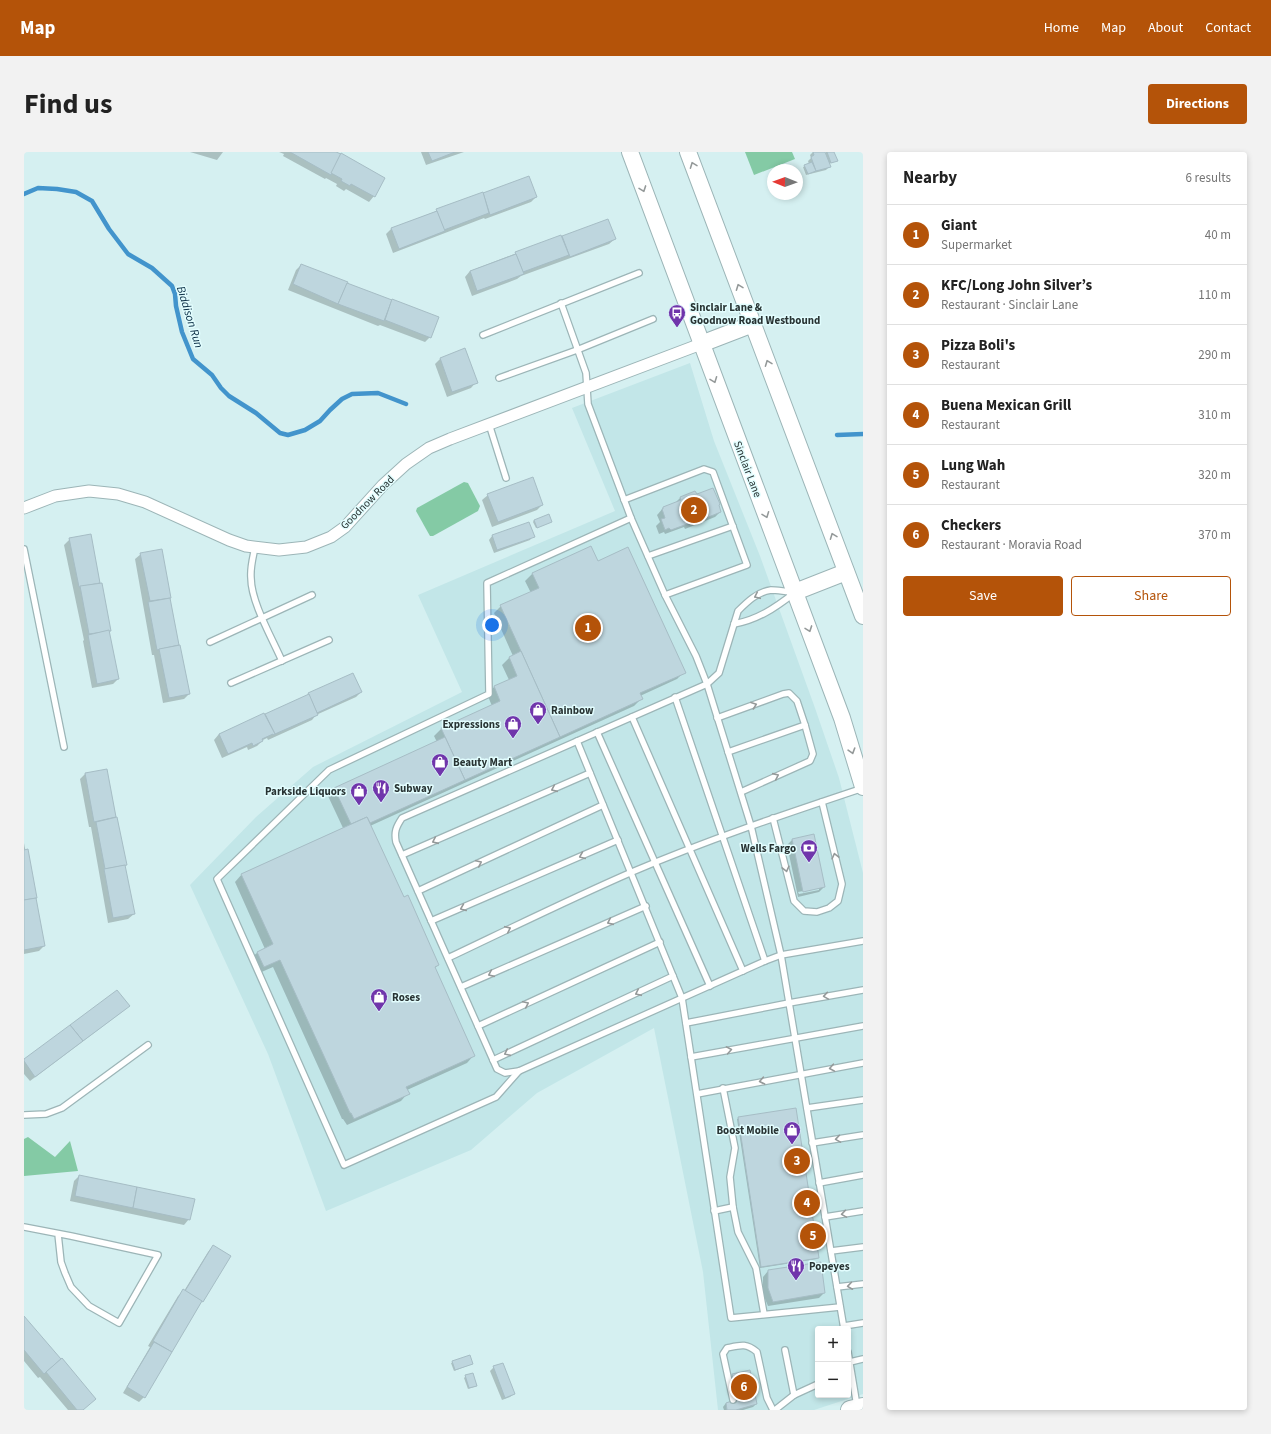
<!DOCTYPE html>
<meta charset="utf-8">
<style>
body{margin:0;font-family:"Source Sans 3",sans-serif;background:#f2f2f2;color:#222}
.controls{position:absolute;right:12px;bottom:12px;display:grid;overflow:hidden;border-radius:4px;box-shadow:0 2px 6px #0003}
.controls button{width:36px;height:36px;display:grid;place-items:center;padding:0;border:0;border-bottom:1px solid #e0e0e0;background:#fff;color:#222;font:20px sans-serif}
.compass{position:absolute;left:743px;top:12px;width:36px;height:36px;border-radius:50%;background:#fff;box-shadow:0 2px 6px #0003;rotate:271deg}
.you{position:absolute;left:468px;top:473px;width:14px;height:14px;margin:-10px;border:3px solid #fff;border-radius:50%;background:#1a73e8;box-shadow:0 0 0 6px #1a73e833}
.badge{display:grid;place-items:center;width:26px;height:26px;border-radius:50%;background:#b45309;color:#fff;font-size:13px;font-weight:700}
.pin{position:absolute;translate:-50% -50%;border:2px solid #fff;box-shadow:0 1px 4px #0006}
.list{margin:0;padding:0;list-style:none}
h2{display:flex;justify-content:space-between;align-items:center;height:52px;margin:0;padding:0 16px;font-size:17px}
h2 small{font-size:13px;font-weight:400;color:#767676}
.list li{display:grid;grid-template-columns:26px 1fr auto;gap:12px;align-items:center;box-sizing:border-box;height:60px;padding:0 16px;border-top:1px solid #e0e0e0}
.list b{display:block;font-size:15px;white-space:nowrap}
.list p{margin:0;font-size:13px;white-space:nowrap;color:#767676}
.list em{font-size:13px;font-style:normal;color:#767676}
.actions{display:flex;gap:8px;padding:12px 16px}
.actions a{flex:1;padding:9px 0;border:1px solid #b45309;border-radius:4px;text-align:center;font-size:14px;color:#b45309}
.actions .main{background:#b45309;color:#fff}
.map{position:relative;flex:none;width:839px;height:1258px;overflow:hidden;border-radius:4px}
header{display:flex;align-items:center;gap:24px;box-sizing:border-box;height:56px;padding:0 20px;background:#b45309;color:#fff}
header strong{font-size:19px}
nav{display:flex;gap:22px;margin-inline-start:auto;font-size:14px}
.intro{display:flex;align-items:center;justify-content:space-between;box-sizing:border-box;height:96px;padding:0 24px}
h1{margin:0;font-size:28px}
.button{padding:10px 18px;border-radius:4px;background:#b45309;color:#fff;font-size:14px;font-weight:700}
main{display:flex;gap:24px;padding:0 24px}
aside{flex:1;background:#fff;border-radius:4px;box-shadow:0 2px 6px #0003}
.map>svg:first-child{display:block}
.built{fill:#c2e6e8;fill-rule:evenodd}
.green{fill:#84caa5}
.shadow{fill:#0003;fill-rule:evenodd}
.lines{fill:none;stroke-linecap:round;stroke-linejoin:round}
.stream{stroke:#4294cc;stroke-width:4.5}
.building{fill:#bed6de;stroke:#a6bdc5}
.lane-casing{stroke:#9cb5b7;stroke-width:8}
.street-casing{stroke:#9cb5b7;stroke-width:13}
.secondary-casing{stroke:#9cb5b7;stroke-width:18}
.primary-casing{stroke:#9cb5b7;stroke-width:20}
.lane{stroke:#fff;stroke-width:5.5}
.street{stroke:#fff;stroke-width:11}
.secondary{stroke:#fff;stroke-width:16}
.primary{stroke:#fff;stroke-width:18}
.oneway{stroke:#949999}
.labels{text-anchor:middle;stroke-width:3;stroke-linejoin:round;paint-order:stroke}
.poi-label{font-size:11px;font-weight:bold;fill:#283333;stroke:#e2fdfe;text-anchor:start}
.street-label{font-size:11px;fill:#283333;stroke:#e2fdfe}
.water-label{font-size:12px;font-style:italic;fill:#0a2e45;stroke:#e2fdfe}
</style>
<header>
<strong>Map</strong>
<nav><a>Home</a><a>Map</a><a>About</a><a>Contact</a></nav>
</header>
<div class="intro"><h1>Find us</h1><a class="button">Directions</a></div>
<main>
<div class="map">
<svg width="839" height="1258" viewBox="0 0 839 1258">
<rect width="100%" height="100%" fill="#d5f0f1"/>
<path class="built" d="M666,211l24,78 46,115 55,152 24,70 24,95v521l-49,16h-96l-15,-138 -49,-244 -117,65 -66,57 -145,61 -58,-157 -78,-169 66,-68 57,-50 149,-75 -44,-97 197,-84 -43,-103zM794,1177h30v66h-30z"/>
<g class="green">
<path d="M721,0h47l3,7 -41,16z"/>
<path d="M440,330l4,1 12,23 -2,5 -45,25h-3l-14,-25 1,-3z"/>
<path d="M4,985l27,20 15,-16 8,30 -54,5v-37z"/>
</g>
<g class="shadow">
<path d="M166,0h33l-6,8z"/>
<path d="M255,0h55l50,26 -10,18 -5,6 -23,-13 -2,2 -8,-5 1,-2 -11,-6 -1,1 -42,-23 1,-2z"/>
<path d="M397,0h43l-38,13z"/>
<path d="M789,0l12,2 1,-2h7l3,9 -7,3 1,2 -4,4 -20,5 -3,-8 6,-3 -1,-3 3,-3 -1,-3z"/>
<path d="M458,41l54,4 -5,5 -46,17 -1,-1 -91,35 -7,-19 5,-5z"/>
<path d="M584,68l7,19 -6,5 -88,32 -4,3 -45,17 -7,-19 5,-6 91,-35v1z"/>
<path d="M277,113l90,36 39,36 -5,5 -45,-17 -2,1 -90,-36 8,-20z"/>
<path d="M416,207l36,23 -5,6 -24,9 -12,-33z"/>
<path d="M464,343l54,10 -5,5 -45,17 -10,-27z"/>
<path d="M672,343l22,10 2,7 -5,5 -30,12 -1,-2 -19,7 -1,-2 -5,2 -3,-8 4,-4 -3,-7 1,-1 5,-6 12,-5 5,-5z"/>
<path d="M510,368l17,2 -15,6 -3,-6z"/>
<path d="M505,371l4,13 -3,4 -36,13 -5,-13 3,-4z"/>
<path d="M66,384l20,95 -1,1 9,47 -5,5 -21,4 -9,-47 1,-1 -20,-95 6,-6z"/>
<path d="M566,396l7,14 87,110 -7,7 -37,17 1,3 -7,7 -264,120 33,72 35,67 -3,3 39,87 -7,8 -60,27 1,3 -7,8 -54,24 -4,-6h-1l-69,-152 -16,7 -7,-15 8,-7 7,-3 -30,-67 7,-8 101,-46 -15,-32 7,-7 102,-47 -3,-6 7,-7 51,-23 -5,-12 7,-7 15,-7 -7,-15 7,-7 4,-2 -19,-43 7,-7 30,-13 -6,-12 7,-7z"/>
<path d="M137,398l17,96 11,48 -5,5 -21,4 -9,-48h-2l-17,-96 6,-5z"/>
<path d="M329,522l8,18 -5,5 -40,18 -4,5 -44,20 -1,-2 -4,2 -6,6 -9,4 -1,-3 -25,11 -8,-18 5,-6 45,-18z"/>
<path d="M82,618l20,95 -2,1 10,48 -6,5 -20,4 -17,-96h-2l-9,-48 5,-5z"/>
<path d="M768,688l32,47 -5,5 -21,5 -11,-52zM795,736v2l-20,4 -1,-2z"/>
<path d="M0,691l20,103 -5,5 -15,3z"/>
<path d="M104,854l-5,5 -93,70 -6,-7v-14z"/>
<path d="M715,966l79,140 -1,1 -57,9 -23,-149z"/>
<path d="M55,1024l110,43 -5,6 -114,-24 4,-20z"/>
<path d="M189,1094l16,10 -85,141 -5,5 -16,-9 27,-46 -2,-1 30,-50 6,-5 24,-39z"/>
<path d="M744,1119l56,22 -5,5 -51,8 -5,-12v-17z"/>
<path d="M0,1165l58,93h-14l-28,-33 -2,1 -14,-17z"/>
<path d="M429,1210l19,2 -18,7 -3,-8z"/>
<path d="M470,1215l20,27 -4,3 -8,3 -12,-29z"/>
<path d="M709,1223l23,29 -3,3 -10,3h-19l-1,-3 3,-4 8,-2 -5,-23z"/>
<path d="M442,1224l10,10 -2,1 -6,2 -4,-11z"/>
</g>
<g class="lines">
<g class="stream">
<path d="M0,42l14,-6 19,1 19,3 16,9 17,28 19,25 24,14 20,18 3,8 1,12 6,26 11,27 19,16 9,13 8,8 27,17 24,20 8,2 17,-5 15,-9 10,-11 12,-11 10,-5 26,-1 28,11"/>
<path d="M813,283l26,-1"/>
</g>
</g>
<g class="building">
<path d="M266,0h46l5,2 -10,21z"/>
<path d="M404,0h27l-23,9z"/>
<path d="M789,0h12l6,15 -15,4 -5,-14 3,-2z"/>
<path d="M803,0h7l4,9 -7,2z"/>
<path d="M317,1l44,25 -10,19 -24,-13 -1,2 -9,-5 1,-2 -11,-6z"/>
<path d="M788,10l4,9 -8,3 -4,-9z"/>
<path d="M505,24l8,21 -47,18 -7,-22z"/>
<path d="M459,40l6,21 -45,17 -8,-21z"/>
<path d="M413,59l8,20 -46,18 -8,-21z"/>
<path d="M584,67l8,20 -46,18 -8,-21z"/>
<path d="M537,83l8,20 -46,17 -8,-20z"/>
<path d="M492,102l8,20 -47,17 -7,-20z"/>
<path d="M277,112l47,18 -10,22 -45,-20z"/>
<path d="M323,131l45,17 -8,21 -46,-17z"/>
<path d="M368,147l47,18 -8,21 -46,-18z"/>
<path d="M441,196l13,35 -26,9 -12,-34z"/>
<path d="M509,325l10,28 -45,17 -11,-28z"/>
<path d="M689,336l7,16 -1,1 2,7 -30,12 -1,-1 -19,7 -2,-2 -4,2 -4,-11 4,-1 -3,-9h1v-2l18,-7 -1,-3 15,-6 2,3z"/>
<path d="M525,362l3,8 -15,6 -3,-8z"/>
<path d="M505,370l6,15 -38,13 -5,-15z"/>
<path d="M67,382l9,49 -21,4 -10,-49z"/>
<path d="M567,394l7,15 30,-14 58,126 -46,20 3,6 -83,38 -60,-132 39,-17 -7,-15z"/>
<path d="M138,397l9,49 -21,3 -10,-48z"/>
<path d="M78,431l9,48 -22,3 -9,-48z"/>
<path d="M146,446l9,47 -22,5 -9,-48z"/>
<path d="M85,478l10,49 -22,5 -9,-49z"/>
<path d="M156,493l10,49 -21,4 -10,-49z"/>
<path d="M497,499l39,86 -95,43 -24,-52 59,-27 -6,-15 23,-10 -8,-19z"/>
<path d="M329,521l9,19 -45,21 -9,-20z"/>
<path d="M285,542l9,21 -43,19 -10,-20z"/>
<path d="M240,561l11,21 -2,1v-1l-11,5 1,2 -10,5 -1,-3 -24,11 -9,-20z"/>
<path d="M421,585l20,43 -95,43 -3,-6 -16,7 -17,-36z"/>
<path d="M83,617l9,48 -22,5 -9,-49z"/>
<path d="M93,665l10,48 -22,4 -9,-47z"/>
<path d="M343,665l37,80 4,-2 31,70 -4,2 40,89 -69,31 4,7 -56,25 -3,-6h-1l-70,-153 -16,7 -7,-15 16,-8 -32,-70z"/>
<path d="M790,682l11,53 -22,5 -11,-53z"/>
<path d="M4,697l9,49 -13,2v-50z"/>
<path d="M101,713l10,49 -22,4 -9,-49z"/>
<path d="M12,746l9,48 -21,4v-50z"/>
<path d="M93,838l13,16 -47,35 -13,-16z"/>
<path d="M46,873l13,16 -48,36 -11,-16v-2z"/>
<path d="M772,956l23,150 -58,9 -23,-150z"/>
<path d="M55,1023l58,12 -4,21 -58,-12z"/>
<path d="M113,1035l58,12 -5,21 -57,-12z"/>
<path d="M189,1093l18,11 -28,46 -18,-11z"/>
<path d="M797,1110l4,31 -52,9 -5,-14v-18z"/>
<path d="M159,1137l19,12 -30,51 -19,-11z"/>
<path d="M0,1164l37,43 -17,15 -20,-24z"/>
<path d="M130,1190l18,10 -27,46 -18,-11z"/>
<path d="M446,1203l3,9 -18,6 -3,-9z"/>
<path d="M38,1206l34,41 -13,11h-6l-31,-38z"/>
<path d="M479,1211l12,31 -10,4 -12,-32z"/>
<path d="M726,1218l7,34 -21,6h-9l-1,-7 11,-4 -5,-25z"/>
<path d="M449,1221l4,13 -8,2 -4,-13z"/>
</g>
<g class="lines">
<g class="lane-casing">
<g id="lane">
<path d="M537,151l25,70 2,31 43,114 34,77 31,61 11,28 44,142 30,129 63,374"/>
<path d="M459,183l156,-62"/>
<path d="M475,226l78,-28 76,-31"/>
<path d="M465,272l17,54"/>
<path d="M600,348l80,-31 9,3 34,93 -82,30"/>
<path d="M231,395c-2,11 -5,20 -4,31 0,24 21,60 31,83"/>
<path d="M0,397l40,198"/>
<path d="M624,404l85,-30"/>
<path d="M770,440c-7,0 -16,-2 -23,-2 -14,2 -24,12 -33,21l-19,62 -12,11 -305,134c-6,9 -8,14 -6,24l101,227 8,4 14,-2 246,-110 16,-6 82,-14"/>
<path d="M710,472c23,-4 41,-16 59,-30"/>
<path d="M186,490l102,-47"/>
<path d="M207,531l98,-43"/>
<path d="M651,545l90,264"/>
<path d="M608,565l111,254"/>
<path d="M693,566l66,-24 6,-1 8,8 8,24"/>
<path d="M573,580l113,254"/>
<path d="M553,589l105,257 49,320 109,-11"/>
<path d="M704,600l77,-27 8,29 -3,7 -69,31"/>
<path d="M749,666l21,83 10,10 13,1 12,-4 9,-7 4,-17 -20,-82"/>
<path d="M378,703l188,-82"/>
<path d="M394,739l185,-86"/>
<path d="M407,769l187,-81"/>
<path d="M424,806c61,-29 122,-59 184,-86 75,-32 153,-58 231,-84"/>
<path d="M437,835l185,-81"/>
<path d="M662,871l103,-20 74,-13"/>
<path d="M454,874l182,-84"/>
<path d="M667,905l172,-31"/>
<path d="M469,908l180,-84"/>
<path d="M495,919l-23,26 -152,68 -127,-286 112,-109 160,-76 -2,-111 144,-65"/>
<path d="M699,936l12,60 -5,29 3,30 5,25 18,36 8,46"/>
<path d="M673,942l166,-31"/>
<path d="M783,956l56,-8"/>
<path d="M0,963l22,-1 16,-6 86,-63"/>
<path d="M788,991l51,-8"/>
<path d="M795,1031l44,-8"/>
<path d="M690,1059l19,-4"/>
<path d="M801,1065l38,-6"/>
<path d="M0,1075l47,9 87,19 -39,68 -30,-17 -18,-19 -6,-14 -4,-11 -3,-28"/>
<path d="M807,1099l32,-4"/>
<path d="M813,1135l26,-3"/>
<path d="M820,1174l19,-3"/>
<path d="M761,1198l9,45"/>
<path d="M824,1200l9,54"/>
<path d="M826,1210l13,-3"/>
<path d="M709,1248l-10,-46 4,-6c14,-3 19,-5 30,4l10,46 6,12"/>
<path d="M751,1258l19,-15 24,-11"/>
</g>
</g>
<g class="street-casing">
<path id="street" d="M0,356l31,-12 34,-5 29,3 27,8 84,38 17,6 33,4 27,-3 25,-10 14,-10 38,-42 23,-21 23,-16 21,-9 251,-95"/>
</g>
<g class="secondary-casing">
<g id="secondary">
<path d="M606,0l212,566 21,69"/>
<path d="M664,0l175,464"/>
<path d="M677,192l52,-20"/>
<path d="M771,440l51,-20"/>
</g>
</g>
<g class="primary-casing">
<path id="primary" d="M826,1258l13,-3"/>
</g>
<use href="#lane" class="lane"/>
<use href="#street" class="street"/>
<use href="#secondary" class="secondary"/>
<use href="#primary" class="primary"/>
</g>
<defs><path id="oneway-chevron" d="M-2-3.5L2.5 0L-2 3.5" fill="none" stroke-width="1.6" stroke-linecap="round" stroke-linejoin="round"/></defs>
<g class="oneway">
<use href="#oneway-chevron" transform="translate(669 13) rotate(-111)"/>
<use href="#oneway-chevron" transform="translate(619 37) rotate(70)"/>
<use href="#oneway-chevron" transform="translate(715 135) rotate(-111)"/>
<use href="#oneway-chevron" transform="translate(744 211) rotate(-111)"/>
<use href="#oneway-chevron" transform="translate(690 228) rotate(69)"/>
<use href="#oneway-chevron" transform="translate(742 363) rotate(69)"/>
<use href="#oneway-chevron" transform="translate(809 384) rotate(-111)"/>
<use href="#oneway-chevron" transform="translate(733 444) rotate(155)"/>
<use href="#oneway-chevron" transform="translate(785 477) rotate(70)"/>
<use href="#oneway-chevron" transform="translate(730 553) rotate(-20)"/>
<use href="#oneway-chevron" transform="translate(828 599) rotate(73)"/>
<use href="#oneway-chevron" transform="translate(752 624) rotate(-24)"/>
<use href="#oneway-chevron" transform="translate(530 637) rotate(156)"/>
<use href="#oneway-chevron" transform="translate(411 689) rotate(156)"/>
<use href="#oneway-chevron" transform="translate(558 704) rotate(157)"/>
<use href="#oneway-chevron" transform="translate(811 704) rotate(-104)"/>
<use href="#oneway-chevron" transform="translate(455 711) rotate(-25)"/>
<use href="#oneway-chevron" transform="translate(762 717) rotate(76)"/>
<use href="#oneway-chevron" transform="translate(439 756) rotate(157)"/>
<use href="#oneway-chevron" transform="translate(586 770) rotate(156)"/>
<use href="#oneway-chevron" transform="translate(484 777) rotate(-25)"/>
<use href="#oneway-chevron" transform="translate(467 822) rotate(156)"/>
<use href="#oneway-chevron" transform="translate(614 841) rotate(155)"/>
<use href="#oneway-chevron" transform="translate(802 844) rotate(171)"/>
<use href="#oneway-chevron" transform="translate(502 852) rotate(-25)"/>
<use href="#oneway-chevron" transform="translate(705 898) rotate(-10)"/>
<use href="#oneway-chevron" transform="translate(483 901) rotate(155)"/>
<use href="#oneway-chevron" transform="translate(808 916) rotate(170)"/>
<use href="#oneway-chevron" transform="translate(738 929) rotate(169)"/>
<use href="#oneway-chevron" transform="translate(814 987) rotate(171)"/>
<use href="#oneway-chevron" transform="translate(820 1062) rotate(171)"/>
<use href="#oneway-chevron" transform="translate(826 1134) rotate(172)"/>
</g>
<defs>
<g id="bus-pin" transform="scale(0.9)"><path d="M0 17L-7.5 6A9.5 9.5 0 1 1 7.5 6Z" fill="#7035ab" stroke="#e2fdfe"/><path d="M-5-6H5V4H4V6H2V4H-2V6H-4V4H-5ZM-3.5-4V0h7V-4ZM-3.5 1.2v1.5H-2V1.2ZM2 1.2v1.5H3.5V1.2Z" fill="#fff"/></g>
<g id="shop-pin" transform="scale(0.9)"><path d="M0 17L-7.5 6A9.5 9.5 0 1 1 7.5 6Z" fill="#7035ab" stroke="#e2fdfe"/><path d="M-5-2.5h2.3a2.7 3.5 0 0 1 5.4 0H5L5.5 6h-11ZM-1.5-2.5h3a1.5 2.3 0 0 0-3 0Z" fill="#fff"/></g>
<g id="restaurant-pin" transform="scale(0.9)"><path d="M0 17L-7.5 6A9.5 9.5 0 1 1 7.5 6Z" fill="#7035ab" stroke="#e2fdfe"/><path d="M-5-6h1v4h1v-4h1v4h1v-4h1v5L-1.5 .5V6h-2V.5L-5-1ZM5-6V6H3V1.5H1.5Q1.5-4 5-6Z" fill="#fff"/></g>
<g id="bank-pin" transform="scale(0.9)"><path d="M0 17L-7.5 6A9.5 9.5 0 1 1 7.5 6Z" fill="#7035ab" stroke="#e2fdfe"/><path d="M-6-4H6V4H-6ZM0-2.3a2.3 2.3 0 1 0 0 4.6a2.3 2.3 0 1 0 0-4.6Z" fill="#fff"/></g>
</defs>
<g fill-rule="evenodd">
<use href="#bus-pin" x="653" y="161"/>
<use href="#shop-pin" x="514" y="558"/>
<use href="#shop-pin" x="489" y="572"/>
<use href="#shop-pin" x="416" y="610"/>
<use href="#restaurant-pin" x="357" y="636"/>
<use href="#shop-pin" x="335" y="639"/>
<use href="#bank-pin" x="785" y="696"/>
<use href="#shop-pin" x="355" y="845"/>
<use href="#shop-pin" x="768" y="978"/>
<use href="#restaurant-pin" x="772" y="1114"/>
</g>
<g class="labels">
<g class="poi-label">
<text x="666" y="159">Sinclair Lane &amp;<tspan x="666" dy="13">Goodnow Road Westbound</tspan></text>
<text x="527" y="562">Rainbow</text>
<text x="476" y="576" text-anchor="end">Expressions</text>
<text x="429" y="614">Beauty Mart</text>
<text x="370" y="640">Subway</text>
<text x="322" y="643" text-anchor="end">Parkside Liquors</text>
<text x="772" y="700" text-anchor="end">Wells Fargo</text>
<text x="368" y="849">Roses</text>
<text x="755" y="982" text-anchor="end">Boost Mobile</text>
<text x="785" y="1118">Popeyes</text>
</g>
<g class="street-label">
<text transform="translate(724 317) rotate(69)" y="4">Sinclair Lane</text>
<text transform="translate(343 350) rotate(-45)" y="4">Goodnow Road</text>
</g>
<g class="water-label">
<text transform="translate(166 165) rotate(73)" y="4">Biddison Run</text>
</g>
</g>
</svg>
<div class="controls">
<button>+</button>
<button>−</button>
</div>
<svg class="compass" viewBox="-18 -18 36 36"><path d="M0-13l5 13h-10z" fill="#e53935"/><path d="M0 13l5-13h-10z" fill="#767676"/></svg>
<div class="you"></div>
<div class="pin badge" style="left:564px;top:476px">1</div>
<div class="pin badge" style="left:670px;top:358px">2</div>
<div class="pin badge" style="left:773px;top:1009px">3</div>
<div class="pin badge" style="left:783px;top:1051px">4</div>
<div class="pin badge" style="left:789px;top:1084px">5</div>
<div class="pin badge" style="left:720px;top:1235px">6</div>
</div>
<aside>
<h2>Nearby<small>6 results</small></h2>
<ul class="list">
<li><span class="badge">1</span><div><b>Giant</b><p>Supermarket</p></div><em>40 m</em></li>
<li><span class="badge">2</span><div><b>KFC/Long John Silver’s</b><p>Restaurant · Sinclair Lane</p></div><em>110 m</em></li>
<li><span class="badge">3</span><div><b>Pizza Boli's</b><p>Restaurant</p></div><em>290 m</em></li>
<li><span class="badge">4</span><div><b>Buena Mexican Grill</b><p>Restaurant</p></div><em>310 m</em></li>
<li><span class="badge">5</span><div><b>Lung Wah</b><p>Restaurant</p></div><em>320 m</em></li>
<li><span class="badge">6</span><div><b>Checkers</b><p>Restaurant · Moravia Road</p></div><em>370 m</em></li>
</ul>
<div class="actions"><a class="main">Save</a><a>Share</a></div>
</aside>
</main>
